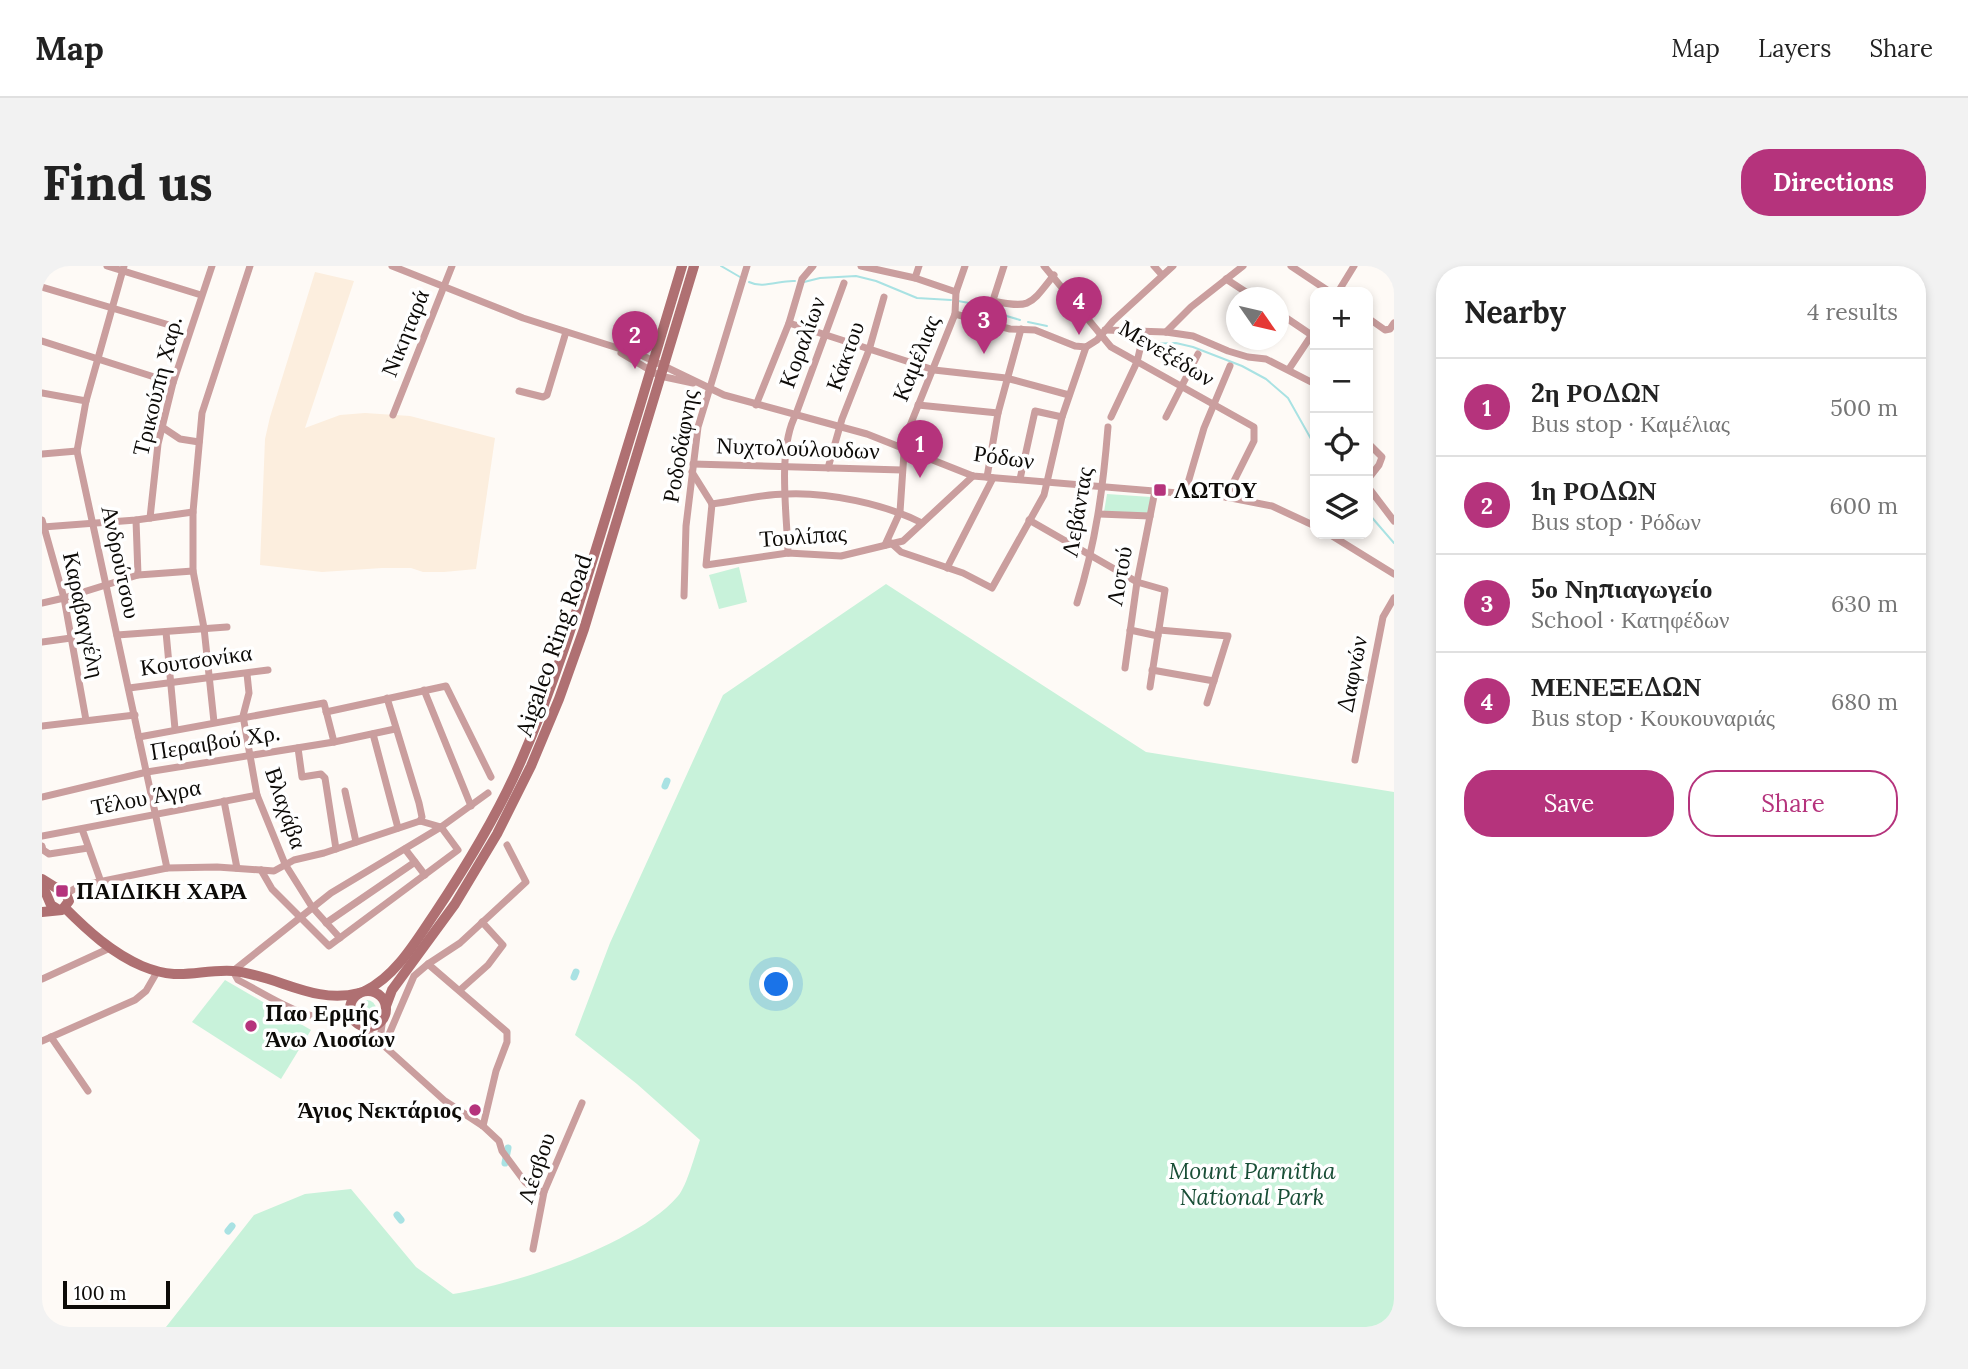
<!DOCTYPE html>
<meta charset="utf-8">
<style>
body{margin:0;font-family:Lora,serif;background:#f2f2f2;color:#222}
.controls{position:absolute;right:21px;top:21px;display:grid;overflow:hidden;border-radius:14px;box-shadow:0 4px 10px #0003}
.controls button{width:63px;height:63px;display:grid;place-items:center;padding:0;border:0;border-bottom:2px solid #e0e0e0;background:#fff;color:#222;font:35px sans-serif}
.compass{position:absolute;left:1184px;top:21px;width:63px;height:63px;border-radius:50%;background:#fff;box-shadow:0 4px 10px #0003;rotate:124deg}
.scale{position:absolute;left:21px;bottom:18px;width:107px;box-sizing:border-box;padding-left:7px;border:4px solid #0d0b08;border-top:0;font-size:19px;line-height:24px;white-space:nowrap;color:#0d0b08;-webkit-text-stroke:5px #fff;paint-order:stroke}
.you{position:absolute;left:735px;top:719px;width:24px;height:24px;margin:-18px;border:5px solid #fff;border-radius:50%;background:#1a73e8;box-shadow:0 0 0 10px #1a73e833}
.badge{display:grid;place-items:center;width:46px;height:46px;border-radius:50%;background:#b5337c;color:#fff;font-size:23px;font-weight:700}
.pin{position:absolute;translate:-50% -58px;filter:drop-shadow(0 2px 4px #0008)}
.pin::after{content:'';position:absolute;top:37px;width:24px;height:21px;background:inherit;clip-path:polygon(0 0,100% 0,50% 100%)}
.list{margin:0;padding:0;list-style:none}
h2{display:flex;justify-content:space-between;align-items:center;height:91px;margin:0;padding:0 28px;font-size:30px}
h2 small{font-size:23px;font-weight:400;color:#767676}
.list li{display:grid;grid-template-columns:46px 1fr auto;gap:21px;align-items:center;box-sizing:border-box;height:98px;padding:0 28px;border-top:2px solid #e0e0e0}
.list b{display:block;font-size:26px;white-space:nowrap}
.list p{margin:0;font-size:23px;white-space:nowrap;color:#767676}
.list em{font-size:23px;font-style:normal;color:#767676}
.actions{display:flex;gap:14px;padding:21px 28px}
.actions a{flex:1;padding:16px 0;border:2px solid #b5337c;border-radius:28px;text-align:center;font-size:24px;color:#b5337c}
.actions .main{background:#b5337c;color:#fff}
.icon{flex:none;width:38px;height:38px;fill:none;stroke:currentColor;stroke-width:2;stroke-linecap:round;stroke-linejoin:round}
.map{position:relative;flex:none;width:1352px;height:1061px;overflow:hidden;border-radius:28px}
header{display:flex;align-items:center;gap:42px;box-sizing:border-box;height:98px;padding:0 35px;background:#fff;border-bottom:2px solid #e0e0e0}
header strong{font-size:33px}
nav{display:flex;gap:38px;margin-inline-start:auto;font-size:24px}
.intro{display:flex;align-items:center;justify-content:space-between;box-sizing:border-box;height:168px;padding:0 42px}
h1{margin:0;font-size:49px}
.button{padding:18px 32px;border-radius:28px;background:#b5337c;color:#fff;font-size:24px;font-weight:700}
main{display:flex;gap:42px;padding:0 42px}
aside{flex:1;background:#fff;border-radius:28px;box-shadow:0 4px 10px #0003}
.map>svg:first-child{display:block}
.built{fill:#fceede}
.green{fill:#c8f2da}
.lines{fill:none;stroke-linecap:round;stroke-linejoin:round}
.stream{stroke:#a9e2e3;stroke-width:2}
.canal{stroke:#a9e2e3;stroke-width:7}
.street{stroke:#ca9e9e;stroke-width:7}
.secondary{stroke:#af7072;stroke-width:10}
.poi-dot{fill:#b5337c;stroke:#fff;stroke-width:2.5}
.labels{text-anchor:middle;stroke-width:7;stroke-linejoin:round;paint-order:stroke}
.street-label{font-size:23px;fill:#0d0b08;stroke:#fff}
.poi-label{font-size:23px;font-weight:bold;fill:#0d0b08;stroke:#fff;text-anchor:start}
.park-label{font-size:23px;font-style:italic;fill:#194e36;stroke:#fff}
</style>
<header>
<strong>Map</strong>
<nav><a>Map</a><a>Layers</a><a>Share</a></nav>
</header>
<div class="intro"><h1>Find us</h1><a class="button">Directions</a></div>
<main>
<div class="map">
<svg width="1352" height="1061" viewBox="0 0 1352 1061">
<rect width="100%" height="100%" fill="#fefaf6"/>
<path class="built" d="M273,6l39,9 -49,147 35,-13 25,-2 45,3 85,22 -19,131 -32,3h-21l-12,-4h-29l-60,4 -62,-7 5,-126 5,-22z"/>
<g class="green">
<path d="M1065,228l44,3 -3,17 -44,-2z"/>
<path d="M697,301l8,35 -28,7 -10,-34z"/>
<path d="M844,318l260,168 248,40v535h-1228l88,-112 51,-21 46,-5 65,78 37,27c63,-10 183,-49 225,-98 9,-10 17,-42 22,-56l-63,-56 -62,-49 35,-92 113,-248z"/>
<path d="M183,714l86,50 -30,49 -89,-57z"/>
<circle cx="325" cy="743" r="9"/>
</g>
<g class="lines">
<g class="stream">
<path d="M679,0l19,11"/>
<path d="M707,16c14,7 31,-2 46,-1"/>
<path d="M762,16l16,-4 36,-2 20,5 41,17 34,2"/>
<path d="M916,35l17,3 11,5"/>
<path d="M951,46l27,8"/>
<path d="M986,56l19,4"/>
<path d="M1106,78l28,-1 17,4 49,19 24,13 22,19 27,48"/>
<path d="M1326,247l26,30"/>
</g>
<g class="canal">
<path d="M623,520l2,-5"/>
<path d="M532,711l2,-5"/>
<path d="M463,897l3,-15"/>
<path d="M355,949l4,5"/>
<path d="M186,965l4,-5"/>
</g>
<g class="street">
<path d="M65,0l94,29"/>
<path d="M82,0l-38,135 -9,50 90,417"/>
<path d="M350,0l131,52 120,38 81,39 143,39 106,42 253,21 46,9 43,20"/>
<path d="M819,0l54,12 41,14"/>
<path d="M1002,0l67,81 143,80v14l-28,56"/>
<path d="M1112,0l8,9"/>
<path d="M1249,0l39,26"/>
<path d="M873,12l4,-12"/>
<path d="M1184,13l29,19"/>
<path d="M0,21l134,40"/>
<path d="M1296,26l16,-26"/>
<path d="M951,35c38,8 37,4 61,-26"/>
<path d="M1237,47l34,23"/>
<path d="M913,48l55,15 25,1 40,16 11,1 11,-7 16,-19 60,-55"/>
<path d="M1326,52l17,12 5,-1 4,-6"/>
<path d="M944,56l18,-56"/>
<path d="M747,57l145,47 72,8 63,17"/>
<path d="M1063,64l61,2 27,4 35,15 20,6 18,2 49,25"/>
<path d="M1124,66l25,-25 52,-41"/>
<path d="M0,75l131,42"/>
<path d="M579,87l39,23 33,7"/>
<path d="M1247,103l26,-39"/>
<path d="M477,125l24,6 4,-2 19,-63"/>
<path d="M0,127l44,8"/>
<path d="M714,139l33,-82 13,-44 11,-13"/>
<path d="M876,139l80,8"/>
<path d="M351,149l59,-149"/>
<path d="M1069,151l26,-55 7,-30"/>
<path d="M1124,151l32,-63"/>
<path d="M120,161l18,12 19,3"/>
<path d="M1326,177l14,14 -3,8 -11,14"/>
<path d="M0,188l35,-3"/>
<path d="M651,198l209,6"/>
<path d="M786,202l14,-49 27,-69 15,-53"/>
<path d="M650,206l20,32"/>
<path d="M945,211l11,-64 23,-84"/>
<path d="M978,213l15,-68 27,6"/>
<path d="M1326,221l26,34"/>
<path d="M1143,227l19,-65 26,-62"/>
<path d="M670,238l-6,61 82,-12 53,3 62,-15 70,-65"/>
<path d="M670,238c24,-3 50,-10 74,-10 42,-2 99,10 136,29"/>
<path d="M1057,248l51,2"/>
<path d="M108,252l8,-74 15,-61 39,-117"/>
<path d="M0,254l22,78 22,122"/>
<path d="M94,254l2,55"/>
<path d="M987,254l108,62 28,8 -15,97"/>
<path d="M1,261l93,-7 57,-8"/>
<path d="M1287,268l65,40"/>
<path d="M849,277l10,9 62,21 29,15 52,-93 18,-78 24,-70"/>
<path d="M843,279l15,-33 5,-74 50,-124 1,-22 9,-26"/>
<path d="M746,287c-1,-40 -11,-103 8,-139l48,-131"/>
<path d="M905,302l46,-90"/>
<path d="M642,330l2,-70 12,-99 49,-161"/>
<path d="M0,337l22,-5 74,-23 55,-4"/>
<path d="M1035,337c19,-61 26,-114 31,-176"/>
<path d="M1088,364l28,6"/>
<path d="M1117,364l69,6 -21,67"/>
<path d="M124,366l9,97"/>
<path d="M75,369l110,-8"/>
<path d="M0,376l29,-4"/>
<path d="M1083,402l12,-86 18,-91"/>
<path d="M1110,404l62,11"/>
<path d="M205,408l2,19 -6,23 14,79 28,69 27,43 28,31"/>
<path d="M87,422l139,-18"/>
<path d="M382,424l47,116"/>
<path d="M345,432l32,105 3,14 -2,4"/>
<path d="M284,446l120,-26 45,91"/>
<path d="M172,456l-10,-94 -11,-57v-59l9,-99 48,-147"/>
<path d="M0,460l93,-11"/>
<path d="M331,468l25,94"/>
<path d="M97,471l185,-34 10,39"/>
<path d="M256,482l4,29 19,-3 4,4 11,71"/>
<path d="M1313,494l28,-143 11,-19"/>
<path d="M303,525l11,51"/>
<path d="M0,531l105,-25 187,-30 61,-13"/>
<path d="M182,535l13,67"/>
<path d="M40,563l19,53"/>
<path d="M0,570l215,-41"/>
<path d="M0,580l1,4 6,4 39,-6"/>
<path d="M363,583l20,26"/>
<path d="M219,604l11,19 57,57 129,-96 -17,-23"/>
<path d="M24,628l13,-8 88,-18 50,-1 57,4 20,-11 30,-7 96,-32 21,6"/>
<path d="M284,657l89,-61"/>
<path d="M386,698l79,68v10l-11,29 -13,55"/>
<path d="M0,713l68,-31"/>
<path d="M418,724l28,-25 15,-20 -21,-23"/>
<path d="M341,752l-2,14 3,13"/>
<path d="M296,754c-37,-1 -67,-23 -100,-40l-5,-9 98,-78 110,-66 47,-34"/>
<path d="M319,759l84,76 38,25 16,15 3,10 23,31 10,8 9,2"/>
<path d="M9,771l37,54"/>
<path d="M0,775l93,-41 11,-9 11,-19"/>
<path d="M342,780l30,-70 14,-12 32,-21 66,-61 -19,-37"/>
<path d="M491,983l11,-57 38,-89"/>
</g>
<g class="secondary">
<path d="M0,613l24,15 3,7 -7,9 -20,2"/>
<path d="M0,618l9,21 8,5"/>
<path d="M23,642c23,23 47,45 77,58 38,16 56,3 91,5 44,4 81,34 126,22"/>
<path d="M323,725c31,-15 51,-50 70,-78 32,-48 63,-99 86,-152 36,-82 61,-167 87,-251 25,-81 50,-163 74,-244"/>
<circle cx="326" cy="743" r="18"/>
<path d="M344,740l6,-16 63,-86 42,-70 34,-68 28,-67 25,-70 110,-363"/>
</g>
</g>
<g class="poi-dot">
<rect x="1111" y="217" width="14" height="14" rx="3.5"/>
<rect x="13" y="618" width="14" height="14" rx="3.5"/>
<circle cx="209" cy="760" r="7"/>
<circle cx="433" cy="844" r="7"/>
</g>
<g class="labels">
<g class="street-label">
<text transform="translate(363 67) rotate(-68)" y="8">Νικηταρά</text>
<text transform="translate(760 76) rotate(-70)" y="8">Κοραλίων</text>
<text transform="translate(1125 87) rotate(31)" y="8">Μενεξέδων</text>
<text transform="translate(803 90) rotate(-70)" y="8">Κάκτου</text>
<text transform="translate(874 92) rotate(-68)" y="8">Καμέλιας</text>
<text transform="translate(115 120) rotate(-76)" y="8">Τρικούπη Χαρ.</text>
<text transform="translate(638 180) rotate(-80)" y="8">Ροδοδάφνης</text>
<text transform="translate(756 182) rotate(2)" y="8">Νυχτολούλουδων</text>
<text transform="translate(962 191) rotate(8)" y="8">Ρόδων</text>
<text transform="translate(1035 246) rotate(-80)" y="8">Λεβάντας</text>
<text transform="translate(761 270) rotate(-4)" y="8">Τουλίπας</text>
<text transform="translate(79 296) rotate(78)" y="8">Ανδρούτσου</text>
<text transform="translate(1077 310) rotate(-80)" y="8">Λοτού</text>
<text transform="translate(42 349) rotate(78)" y="8">Καραβαγγέλη</text>
<text transform="translate(512 379) rotate(-71)" y="8">Aigaleo Ring Road</text>
<text transform="translate(154 394) rotate(-8)" y="8">Κουτσονίκα</text>
<text transform="translate(1310 408) rotate(-79)" y="8">Δαφνών</text>
<text transform="translate(173 476) rotate(-9)" y="8">Περαιβού Χρ.</text>
<text transform="translate(104 531) rotate(-11)" y="8">Τέλου Άγρα</text>
<text transform="translate(244 542) rotate(71)" y="8">Βλαχάβα</text>
<text transform="translate(494 902) rotate(-71)" y="8">Λέσβου</text>
</g>
<g class="poi-label">
<text x="1132" y="232">ΛΩΤΟΥ</text>
<text x="34" y="633">ΠΑΙΔΙΚΗ ΧΑΡΑ</text>
<text x="223" y="755">Παο Ερμής<tspan x="223" dy="26">Άνω Λιοσίων</tspan></text>
<text x="419" y="852" text-anchor="end">Άγιος Νεκτάριος</text>
</g>
<g class="park-label">
<text x="1210" y="913">Mount Parnitha<tspan x="1210" dy="26">National Park</tspan></text>
</g>
</g>
</svg>
<div class="controls">
<button>+</button>
<button>−</button>
<button><svg class="icon" aria-label="locate" viewBox="0 0 24 24"><circle cx="12" cy="12" r="6"/><path d="M12 2v4M12 18v4M2 12h4M18 12h4"/></svg></button>
<button><svg class="icon" aria-label="layers" viewBox="0 0 24 24"><path d="M12 4l9 5-9 5-9-5zM3 14l9 5 9-5"/></svg></button>
</div>
<svg class="compass" viewBox="-18 -18 36 36"><path d="M0-13l5 13h-10z" fill="#e53935"/><path d="M0 13l5-13h-10z" fill="#767676"/></svg>
<div class="scale">100 m</div>
<div class="you"></div>
<div class="pin badge" style="left:878px;top:212px">1</div>
<div class="pin badge" style="left:593px;top:103px">2</div>
<div class="pin badge" style="left:942px;top:88px">3</div>
<div class="pin badge" style="left:1037px;top:69px">4</div>
</div>
<aside>
<h2>Nearby<small>4 results</small></h2>
<ul class="list">
<li><span class="badge">1</span><div><b>2η ΡΟΔΩΝ</b><p>Bus stop · Καμέλιας</p></div><em>500 m</em></li>
<li><span class="badge">2</span><div><b>1η ΡΟΔΩΝ</b><p>Bus stop · Ρόδων</p></div><em>600 m</em></li>
<li><span class="badge">3</span><div><b>5ο Νηπιαγωγείο</b><p>School · Κατηφέδων</p></div><em>630 m</em></li>
<li><span class="badge">4</span><div><b>ΜΕΝΕΞΕΔΩΝ</b><p>Bus stop · Κουκουναριάς</p></div><em>680 m</em></li>
</ul>
<div class="actions"><a class="main">Save</a><a>Share</a></div>
</aside>
</main>
